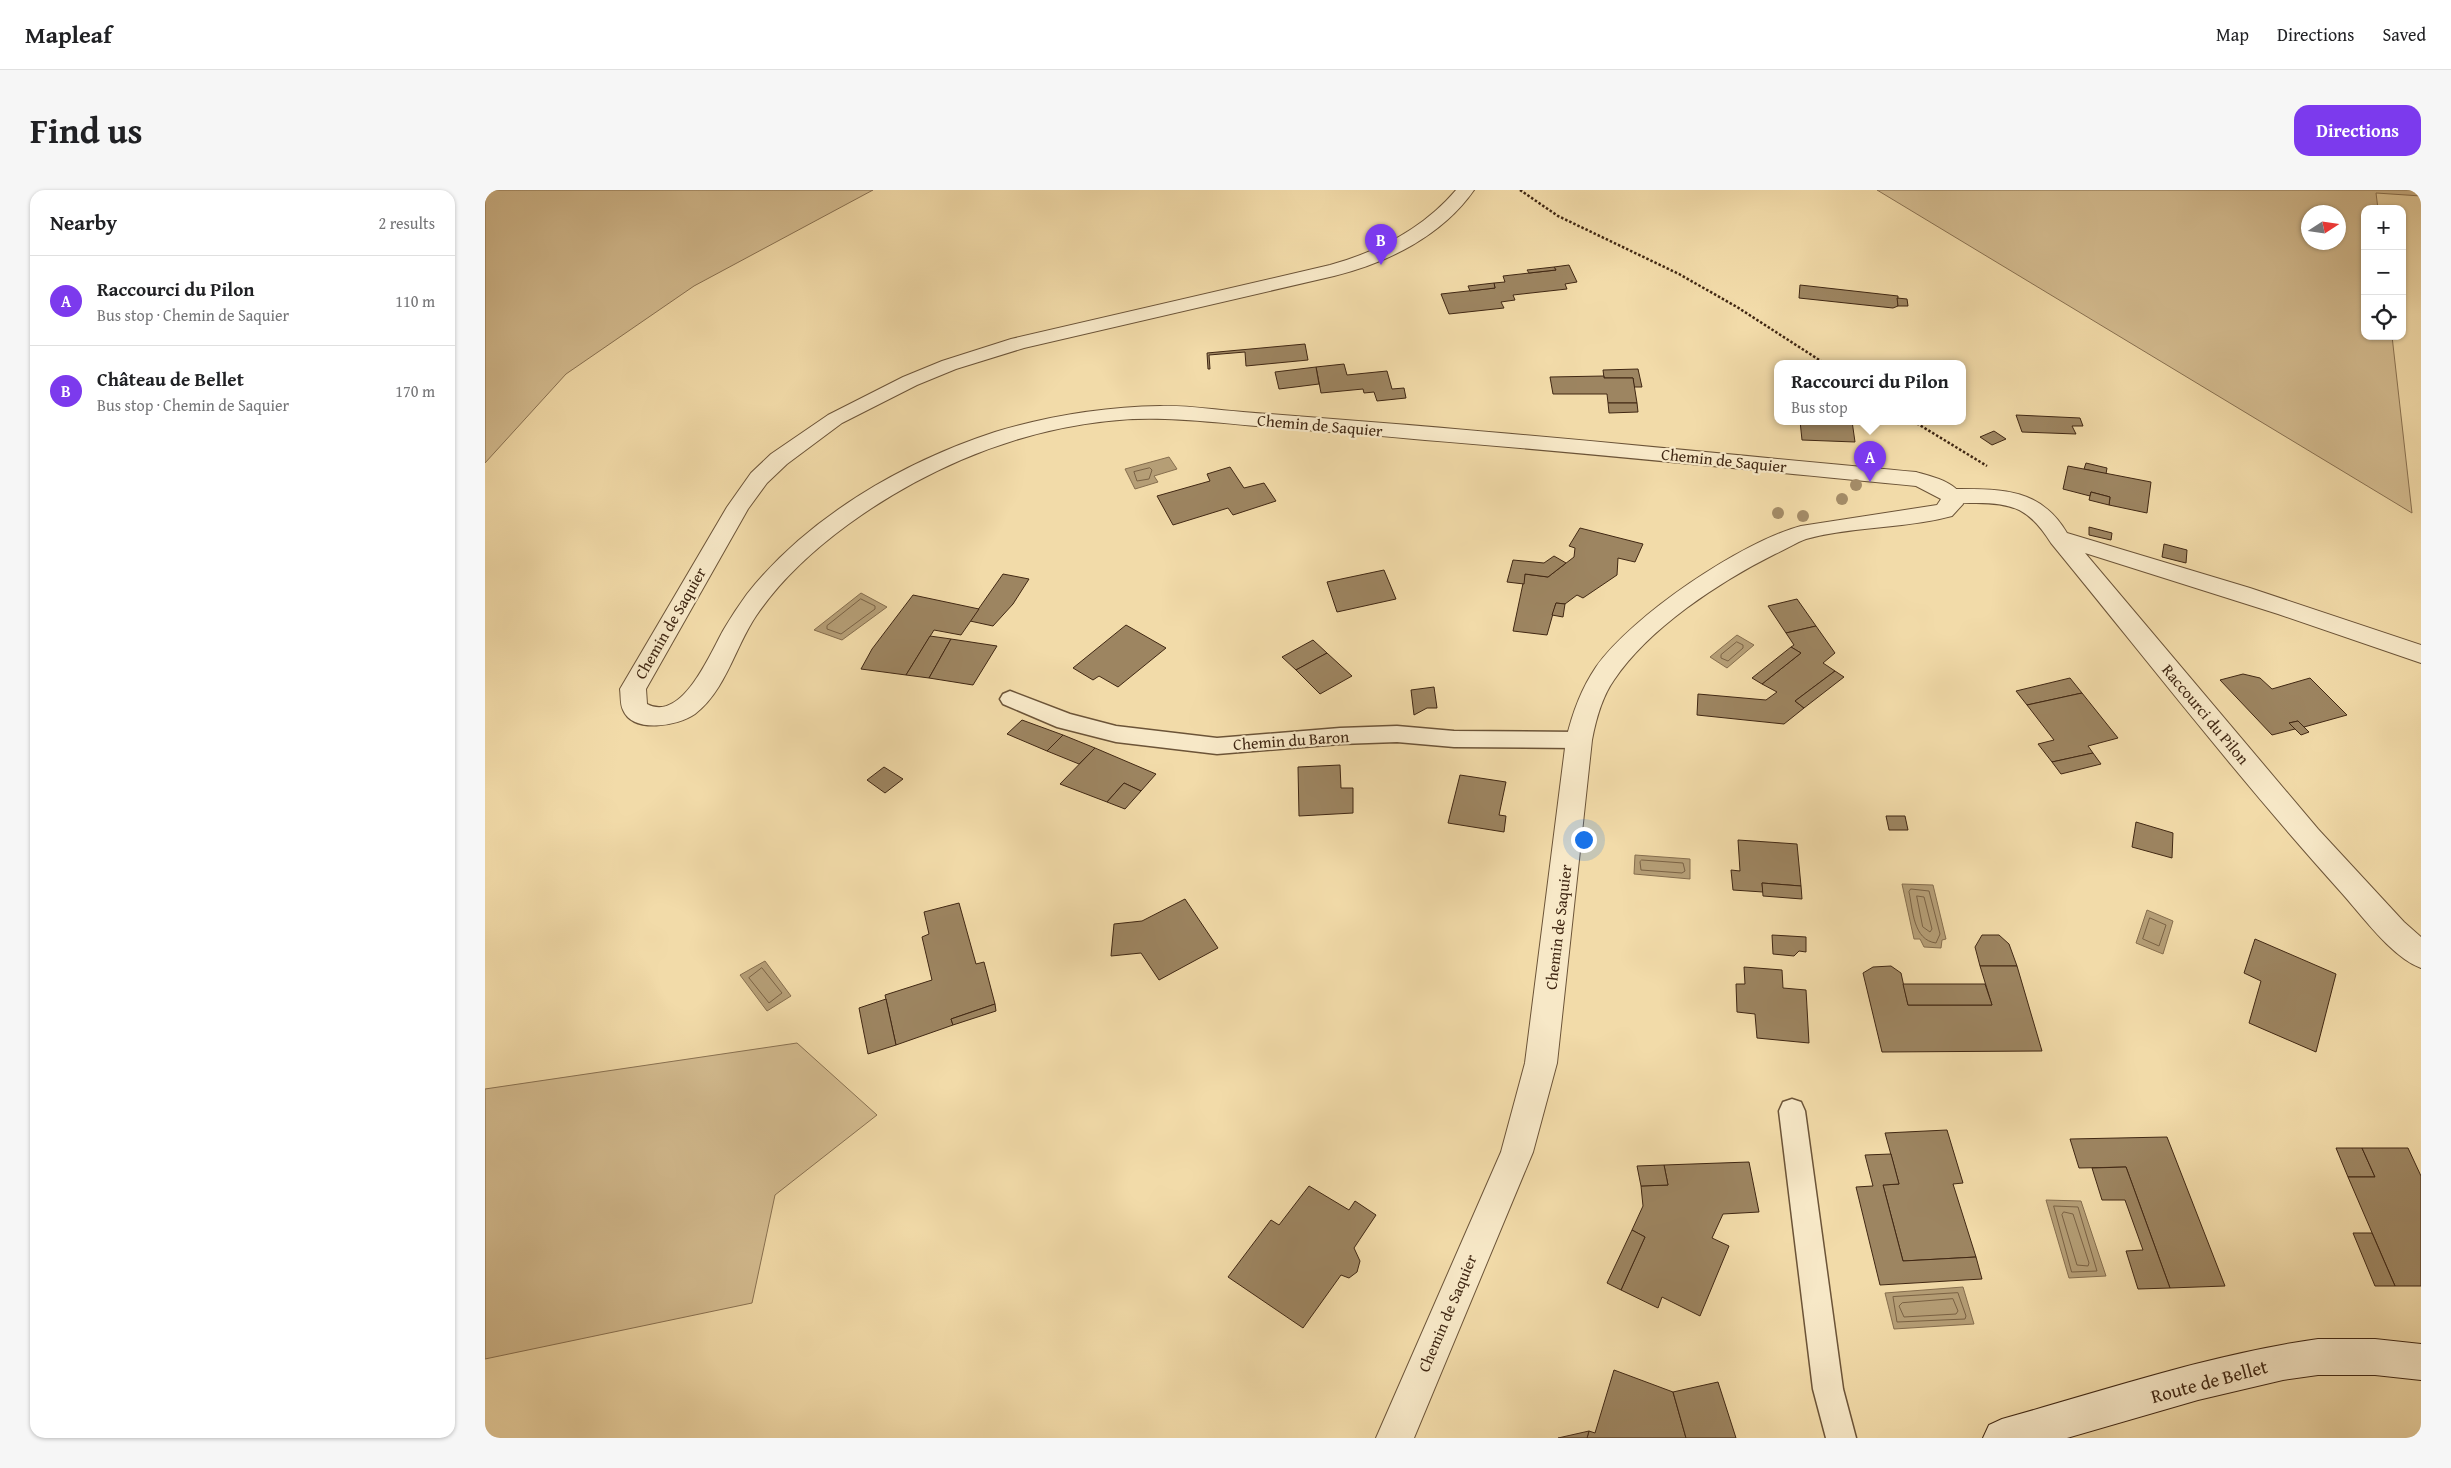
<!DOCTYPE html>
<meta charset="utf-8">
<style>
body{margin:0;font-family:"Gentium Book Plus",serif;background:#f6f6f6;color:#202124}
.controls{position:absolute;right:15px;top:15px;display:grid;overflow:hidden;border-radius:10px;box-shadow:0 1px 4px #0004}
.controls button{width:45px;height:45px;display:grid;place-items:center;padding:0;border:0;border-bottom:1px solid #e0e0e0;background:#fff;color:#202124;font:25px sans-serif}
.compass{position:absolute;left:1816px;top:15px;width:45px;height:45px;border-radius:50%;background:#fff;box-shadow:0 1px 4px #0004;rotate:78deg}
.you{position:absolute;left:1098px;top:649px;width:18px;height:18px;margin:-12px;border:4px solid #fff;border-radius:50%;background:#1a73e8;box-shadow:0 0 0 8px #1a73e833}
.badge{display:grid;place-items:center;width:32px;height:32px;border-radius:50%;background:#7c3aed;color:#fff;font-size:16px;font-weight:700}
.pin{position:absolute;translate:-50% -41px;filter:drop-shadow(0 1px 2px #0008)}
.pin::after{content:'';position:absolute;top:26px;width:18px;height:15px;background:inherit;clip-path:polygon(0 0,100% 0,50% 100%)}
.popup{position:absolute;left:1289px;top:170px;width:192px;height:65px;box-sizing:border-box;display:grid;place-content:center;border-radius:10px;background:#fff;filter:drop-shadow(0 1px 4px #0005);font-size:16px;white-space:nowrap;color:#757577}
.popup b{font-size:19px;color:#202124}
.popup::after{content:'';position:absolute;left:50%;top:100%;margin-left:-10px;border:10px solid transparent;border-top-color:#fff}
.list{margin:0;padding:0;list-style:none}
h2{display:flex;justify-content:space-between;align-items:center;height:65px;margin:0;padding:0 20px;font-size:21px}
h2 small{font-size:16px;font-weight:400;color:#757577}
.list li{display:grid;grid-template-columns:32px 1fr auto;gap:15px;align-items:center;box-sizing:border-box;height:90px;padding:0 20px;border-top:1px solid #e0e0e0}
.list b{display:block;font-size:19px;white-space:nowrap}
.list p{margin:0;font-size:16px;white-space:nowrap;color:#757577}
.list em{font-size:16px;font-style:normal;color:#757577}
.icon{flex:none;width:28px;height:28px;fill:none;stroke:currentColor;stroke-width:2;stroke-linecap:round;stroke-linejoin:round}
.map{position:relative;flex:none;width:1936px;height:1248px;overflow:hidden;border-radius:15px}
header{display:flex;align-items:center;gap:30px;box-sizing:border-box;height:70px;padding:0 25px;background:#fff;border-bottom:1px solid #e0e0e0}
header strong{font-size:24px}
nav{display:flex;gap:28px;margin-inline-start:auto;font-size:18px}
.intro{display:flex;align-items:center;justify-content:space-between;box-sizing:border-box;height:120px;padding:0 30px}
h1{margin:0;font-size:35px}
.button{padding:12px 22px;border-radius:15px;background:#7c3aed;color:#fff;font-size:18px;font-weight:700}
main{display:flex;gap:30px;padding:0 30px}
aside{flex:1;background:#fff;border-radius:15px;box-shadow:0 1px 4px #0004}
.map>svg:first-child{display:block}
.green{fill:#d4bc90;stroke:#8a7252;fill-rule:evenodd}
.water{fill:#b59e76;stroke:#866e4e}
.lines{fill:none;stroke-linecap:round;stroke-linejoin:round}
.shore{stroke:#7a6244;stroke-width:1}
.building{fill:#9d8561;stroke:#402713}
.service-casing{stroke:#6c5438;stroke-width:3}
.minor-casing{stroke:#6c5438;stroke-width:2}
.tertiary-casing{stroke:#6c5438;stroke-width:2}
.secondary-casing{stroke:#402713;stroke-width:2}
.path{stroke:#402713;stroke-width:2.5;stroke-dasharray:2.5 2;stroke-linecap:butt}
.service{fill:#f7e8c7;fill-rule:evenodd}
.minor{fill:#f7e8c7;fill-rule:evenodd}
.tertiary{fill:#f7e8c7;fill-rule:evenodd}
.secondary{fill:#f7e8c7;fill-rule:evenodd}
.tree{fill:#a48c68}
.labels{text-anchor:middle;stroke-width:4.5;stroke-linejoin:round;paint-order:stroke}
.street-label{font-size:16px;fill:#402713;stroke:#f7e8c7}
.near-street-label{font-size:19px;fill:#402713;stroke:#f7e8c7}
</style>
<header>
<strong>Mapleaf</strong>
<nav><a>Map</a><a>Directions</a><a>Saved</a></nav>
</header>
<div class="intro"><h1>Find us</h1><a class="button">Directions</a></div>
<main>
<aside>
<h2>Nearby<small>2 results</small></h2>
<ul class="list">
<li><span class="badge">A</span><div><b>Raccourci du Pilon</b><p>Bus stop · Chemin de Saquier</p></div><em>110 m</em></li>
<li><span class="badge">B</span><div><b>Château de Bellet</b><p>Bus stop · Chemin de Saquier</p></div><em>170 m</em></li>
</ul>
</aside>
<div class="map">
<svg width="1936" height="1248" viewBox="0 0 1936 1248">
<rect width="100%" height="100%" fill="#f2dba9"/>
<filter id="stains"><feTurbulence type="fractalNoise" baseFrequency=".004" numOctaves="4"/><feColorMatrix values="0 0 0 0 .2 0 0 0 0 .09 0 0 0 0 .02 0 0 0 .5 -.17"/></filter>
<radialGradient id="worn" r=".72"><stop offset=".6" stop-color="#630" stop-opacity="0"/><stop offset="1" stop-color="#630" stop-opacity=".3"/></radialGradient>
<g class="green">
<path d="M0,0h388l-179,96 -128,88 -81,89z"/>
<path d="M1392,0h544v6l-45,-3 2,16h-13v127h27l20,177zM1854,22v30h-30v-30z"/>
<path d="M312,853l80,72 -102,80 -23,108 -267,56v-270z"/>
</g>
<g class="water">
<path d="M684,267l8,12 -23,7 4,6 -23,7 -10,-20z"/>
<path d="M376,403l26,14 -45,33 -28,-10z"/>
<path d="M1252,445l17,10 -27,23 -17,-11z"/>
<path d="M1150,665l55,4v20l-56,-5z"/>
<path d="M1417,694l31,1 13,54 -4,1 -1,8 -17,-1 -4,-8h-6z"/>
<path d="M1662,720l26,11 -10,33 -27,-11z"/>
<path d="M280,771l26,35 -24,15 -27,-36z"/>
<path d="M1561,1010l35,1 25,75 -37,2z"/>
<path d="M1478,1097l11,37 -80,5 -9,-36z"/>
</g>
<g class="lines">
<g class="shore">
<path d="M665,278l2,2 -3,9 -12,2 -3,-9z"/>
<path d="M376,409l14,7v3l-34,25 -14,-5v-3z"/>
<path d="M1252,452l6,3v3l-15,13 -7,-3v-3z"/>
<path d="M1157,670l41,3 2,8 -3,2 -41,-3 -1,-8z"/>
<path d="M1426,699l18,2 11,43 -4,9c-23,-3 -23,-33 -27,-51z"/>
<path d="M1432,706l7,1 8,32 -2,3 -7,-5z"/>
<path d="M1665,728l16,7 -7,21 -16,-7z"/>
<path d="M277,778l20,25 -13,10 -20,-25z"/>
<path d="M1569,1016l24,1 19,64 -25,1z"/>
<path d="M1579,1022l9,2 16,49 -1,3 -11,-1 -15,-50z"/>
<path d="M1473,1103l8,23 -1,3 -68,3 -4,-25z"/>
<path d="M1468,1109l5,12 -2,3 -52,3 -5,-11 3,-3z"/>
</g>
</g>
<g class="building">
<path d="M1084,75l8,17 -12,2 2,5 -54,6 2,5 -14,2 3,6 -55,6 -8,-20 54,-6 -1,-5 11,-1 -2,-6 53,-6 -2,-3z"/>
<path d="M1069,77l2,3 -27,3 -2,-3z"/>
<path d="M1009,93l1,5 -25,3 -2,-5z"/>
<path d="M1315,95l98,11v10l-5,2 -94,-10z"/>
<path d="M1412,108l10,1 1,7h-10z"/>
<path d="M820,154l3,16 -62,6 -1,-14 -36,3 1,14h-2l-1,-16z"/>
<path d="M859,174l3,11 40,-4 5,18 12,-1 2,10 -29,3 -3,-9 -10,1 -1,-4 -42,4 -5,-26z"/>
<path d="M831,177l3,17 -40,5 -4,-17z"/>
<path d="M1153,179l4,18h-8l-1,-9h-29l-1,-8z"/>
<path d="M1119,186v2h29l4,25h-29l-1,-9h-54l-3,-17z"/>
<path d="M1123,213h29l1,9 -29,1z"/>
<path d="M1531,225l64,3 3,8h-11l4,8 -54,-2z"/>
<path d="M1315,231h52l3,21 -53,-2z"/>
<path d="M1509,241l12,8 -14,6 -12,-8z"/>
<path d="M1601,273l21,5 -1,6 -22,-5z"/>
<path d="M1583,276l83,16 -4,31 -38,-8 1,-8 -19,-5 -1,4 -27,-7z"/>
<path d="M745,277l14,21 20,-5 12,18 -43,14 -5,-7 -55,17 -16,-29 53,-15 -3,-7z"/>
<path d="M1606,302l19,5 -1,8 -20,-5z"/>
<path d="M1604,337l23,6 -1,7 -22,-5z"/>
<path d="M1095,338l63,16 -8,18 -17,-4 -1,17 -34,23 -6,-3 -12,9 -9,-1 -9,32 -34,-4 12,-57 23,3 26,-20 1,-9 -6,-2z"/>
<path d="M1679,354l23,6 -1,13 -24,-6z"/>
<path d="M1069,366l12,7 -18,14 -23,-3 -1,10 -17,-2 6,-22 31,3z"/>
<path d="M899,380l12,29 -59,13 -10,-30z"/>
<path d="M518,384l26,5 -16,25 -20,22 -23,-5z"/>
<path d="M428,405l66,14 -18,26 -27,-5 -28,45 -45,-6 11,-20z"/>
<path d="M1312,409l19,27 -30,7 -18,-27z"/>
<path d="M1071,413l9,1 -2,13 -11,-2z"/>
<path d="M641,435l40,23 -48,39 -19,-11 -6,4 -20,-12z"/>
<path d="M1331,436l19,27 -12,10 12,8 -40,30 9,7 -20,16 -87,-9 1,-21 68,6 11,-8 -15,-8 39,-31 -10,-6 3,-2 -8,-12z"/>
<path d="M445,446l21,3 -22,39 -23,-3z"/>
<path d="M466,449l46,7 -24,39 -44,-7z"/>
<path d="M828,450l14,13 -31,17 -14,-13z"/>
<path d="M1306,457l10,6 -39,31 -10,-6z"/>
<path d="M842,463l25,23 -32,18 -24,-24z"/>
<path d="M1350,481l9,6 -40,31 -9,-7z"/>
<path d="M1758,484l17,4 12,11 38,-11 37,37 -43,12 -6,-6 -9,2 6,6 -23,6 -52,-55z"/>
<path d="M1585,488l12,15 -55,12 -11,-14z"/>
<path d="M949,497l3,21h-10l-13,7 -3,-25z"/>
<path d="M1597,503l36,45 -30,8 5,7 -41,9 -14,-18 16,-4 -27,-35z"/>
<path d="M537,530l41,15 -16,16 -40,-17z"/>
<path d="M1813,531l11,11 -8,3 -12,-12z"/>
<path d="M578,545l32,13 -16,16 -32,-13z"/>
<path d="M610,558l61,26 -15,17 -17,-8 -17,19 -47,-18z"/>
<path d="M1608,563l8,11 -40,10 -9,-12z"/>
<path d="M855,575l1,23h12v25l-54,3 -1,-49z"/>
<path d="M399,577l19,12 -18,14 -18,-13z"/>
<path d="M975,585l46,7 -7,33 7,1 -2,16 -56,-9z"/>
<path d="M639,593l17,8 -16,18 -18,-7z"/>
<path d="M1401,626h19l3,14h-19z"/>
<path d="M1651,632l37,11 -1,25 -40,-11z"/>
<path d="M1253,650l59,4 4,42 -39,-3 1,9 -30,-2 -2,-20 9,1z"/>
<path d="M1277,693l39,3 1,13 -39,-3z"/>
<path d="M700,709l33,49 -59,32 -18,-27 -30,3 3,-32 28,-3z"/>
<path d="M474,713l17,61 8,-2 11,42 -44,15 2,6 -57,20 -11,-50 47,-15 -10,-43 7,-3 -5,-22z"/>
<path d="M1287,745l34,2v15l-7,-1 -5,5 -21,-2z"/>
<path d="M1497,745h17l10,9 8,22h-37l-5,-19z"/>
<path d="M1770,749l81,35 -20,78 -67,-29 12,-42 -17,-8z"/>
<path d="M1406,776l10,7 7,32h84l-12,-39h37l25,85 -160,1 -19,-79 10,-6z"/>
<path d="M1259,777l38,3 1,18 23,2 3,53 -52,-5 -2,-24 -18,-2 -1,-28h9z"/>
<path d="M1418,794h82l7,21h-84z"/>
<path d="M401,809l10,46 -28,9 -9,-46z"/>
<path d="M510,814l1,7 -43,14 -2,-6z"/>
<path d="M1462,940l16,53 -10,1 23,73 -73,4 -20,-76 16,-1 -14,-51z"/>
<path d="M1682,947l58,149 -55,2 -44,-121 -47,1 -9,-29z"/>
<path d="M1851,958h26l13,29h-27z"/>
<path d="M1877,958h46l13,28v110h-26l-47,-109h27z"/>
<path d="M1406,964l8,30 -16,1 20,76 73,-4 6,22 -102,6 -24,-98 17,-1 -8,-31z"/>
<path d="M1264,972l10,50 -36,2 -11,24 17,8 -29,70 -38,-19 -4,11 -37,-18 24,-53 -13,-7 11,-24 -2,-20 27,-1 -4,-20z"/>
<path d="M1179,975l4,20 -27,1 -4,-20z"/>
<path d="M1641,977l44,121 -32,1 -12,-38 17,-1 -18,-50h-23l-10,-32z"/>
<path d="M824,996l40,24 6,-9 21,14 -22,33 6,13 -3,11 -8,6 -8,-3 -38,53 -75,-51 43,-57 8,5z"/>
<path d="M1147,1040l13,7 -24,53 -14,-7z"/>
<path d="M1868,1043h19l23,53h-20z"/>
<path d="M1129,1180l59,22 13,46h-99l2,-7 6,2z"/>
<path d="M1233,1192l18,56h-50l-13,-46z"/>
<path d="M1104,1241l-2,7h-29z"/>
</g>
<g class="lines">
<g class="service-casing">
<g id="service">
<path d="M525,501l60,23 46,12 101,12 123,-10 57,-2 57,5 125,1 8,2 3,6 -3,6 -8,2 -125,-1 -57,-5 -57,2 -123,10 -101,-12 -59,-15 -54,-23 -3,-5 3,-5z"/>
<path d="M1307,909l9,3 4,9 38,278 13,49h-30l-13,-49 -34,-278 4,-9z"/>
</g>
</g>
<g class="minor-casing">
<path id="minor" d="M1467,299c48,0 88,-2 115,44l183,55 171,57v18l-143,-49 -193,-61 233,276 86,93 17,15v31c-30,-11 -60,-54 -82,-78 -100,-111 -193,-231 -288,-347 -21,-33 -36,-40 -75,-40 -11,0 -21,1 -32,-2l-3,-5 3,-5z"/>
</g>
<g class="tertiary-casing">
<path id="tertiary" d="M971,0h18c-32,46 -87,73 -140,86l-310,72 -68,21 -39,16 -75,38 -55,41 -20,19 -19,26 -102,180 1,15c36,19 64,-53 77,-75 7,-12 15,-24 23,-35 61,-77 156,-132 248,-162 53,-16 109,-25 165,-26 27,-1 55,4 83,6 51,4 102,8 153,12 173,14 347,32 520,48 17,5 47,11 47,32l-11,12c-48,13 -99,10 -146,23 -11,4 -21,11 -31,15 -56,28 -126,74 -161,126 -12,17 -18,39 -22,60l-35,323 -24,89 -119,286h-38l125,-286 24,-89 41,-323c6,-26 15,-51 30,-73 36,-51 145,-125 205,-141l136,-21 4,-6 -25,-13c-164,-16 -327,-33 -491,-46 -53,-5 -106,-9 -159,-13 -33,-3 -67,-7 -101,-8 -68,-3 -141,14 -204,41 -74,32 -159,88 -205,156 -21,31 -30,74 -61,98 -17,12 -62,20 -72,-4 -3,-6 -2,-14 -3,-21l107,-182 24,-34 20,-19 57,-39 75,-38 39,-16 69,-22 319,-74c47,-13 93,-36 126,-75z"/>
</g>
<g class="secondary-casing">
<path id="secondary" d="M1833,1149h57l46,5v36l-46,-5h-57l-35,5 -85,20 -131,38h-84l6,-13 13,-6c104,-29 209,-65 316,-80z"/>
</g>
<g class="path">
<path d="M1035,0l38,26 121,58 58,33 87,56"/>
<path d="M1428,231l74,45"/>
</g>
<use href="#service" class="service"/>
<use href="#minor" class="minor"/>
<use href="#tertiary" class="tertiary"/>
<use href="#secondary" class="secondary"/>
</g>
<g class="tree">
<circle cx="1371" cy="295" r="6"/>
<circle cx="1357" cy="309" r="6"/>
<circle cx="1293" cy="323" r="6"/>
<circle cx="1318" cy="326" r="6"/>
</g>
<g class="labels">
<g class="street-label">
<text transform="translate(835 235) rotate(5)" y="6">Chemin de Saquier</text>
<text transform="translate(1239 270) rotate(6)" y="6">Chemin de Saquier</text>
<text transform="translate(185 433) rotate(-60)" y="6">Chemin de Saquier</text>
<text transform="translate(1721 524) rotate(50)" y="6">Raccourci du Pilon</text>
<text transform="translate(806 550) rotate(-4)" y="6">Chemin du Baron</text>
<text transform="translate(1073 737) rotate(-83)" y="6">Chemin de Saquier</text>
<text transform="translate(962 1123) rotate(-67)" y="6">Chemin de Saquier</text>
</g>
<g class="near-street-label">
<text transform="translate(1724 1191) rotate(-15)" y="7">Route de Bellet</text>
</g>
</g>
<rect width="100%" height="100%" filter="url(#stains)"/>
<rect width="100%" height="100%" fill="url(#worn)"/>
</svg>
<div class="controls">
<button>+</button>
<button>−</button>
<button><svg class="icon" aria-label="locate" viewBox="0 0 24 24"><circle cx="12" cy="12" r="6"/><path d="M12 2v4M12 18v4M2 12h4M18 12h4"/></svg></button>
</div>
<svg class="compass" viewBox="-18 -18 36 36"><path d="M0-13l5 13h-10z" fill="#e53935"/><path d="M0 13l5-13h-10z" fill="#757577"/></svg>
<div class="you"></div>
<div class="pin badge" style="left:1385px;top:292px">A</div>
<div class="popup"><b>Raccourci du Pilon</b>Bus stop</div>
<div class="pin badge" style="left:896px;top:75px">B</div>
</div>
</main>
